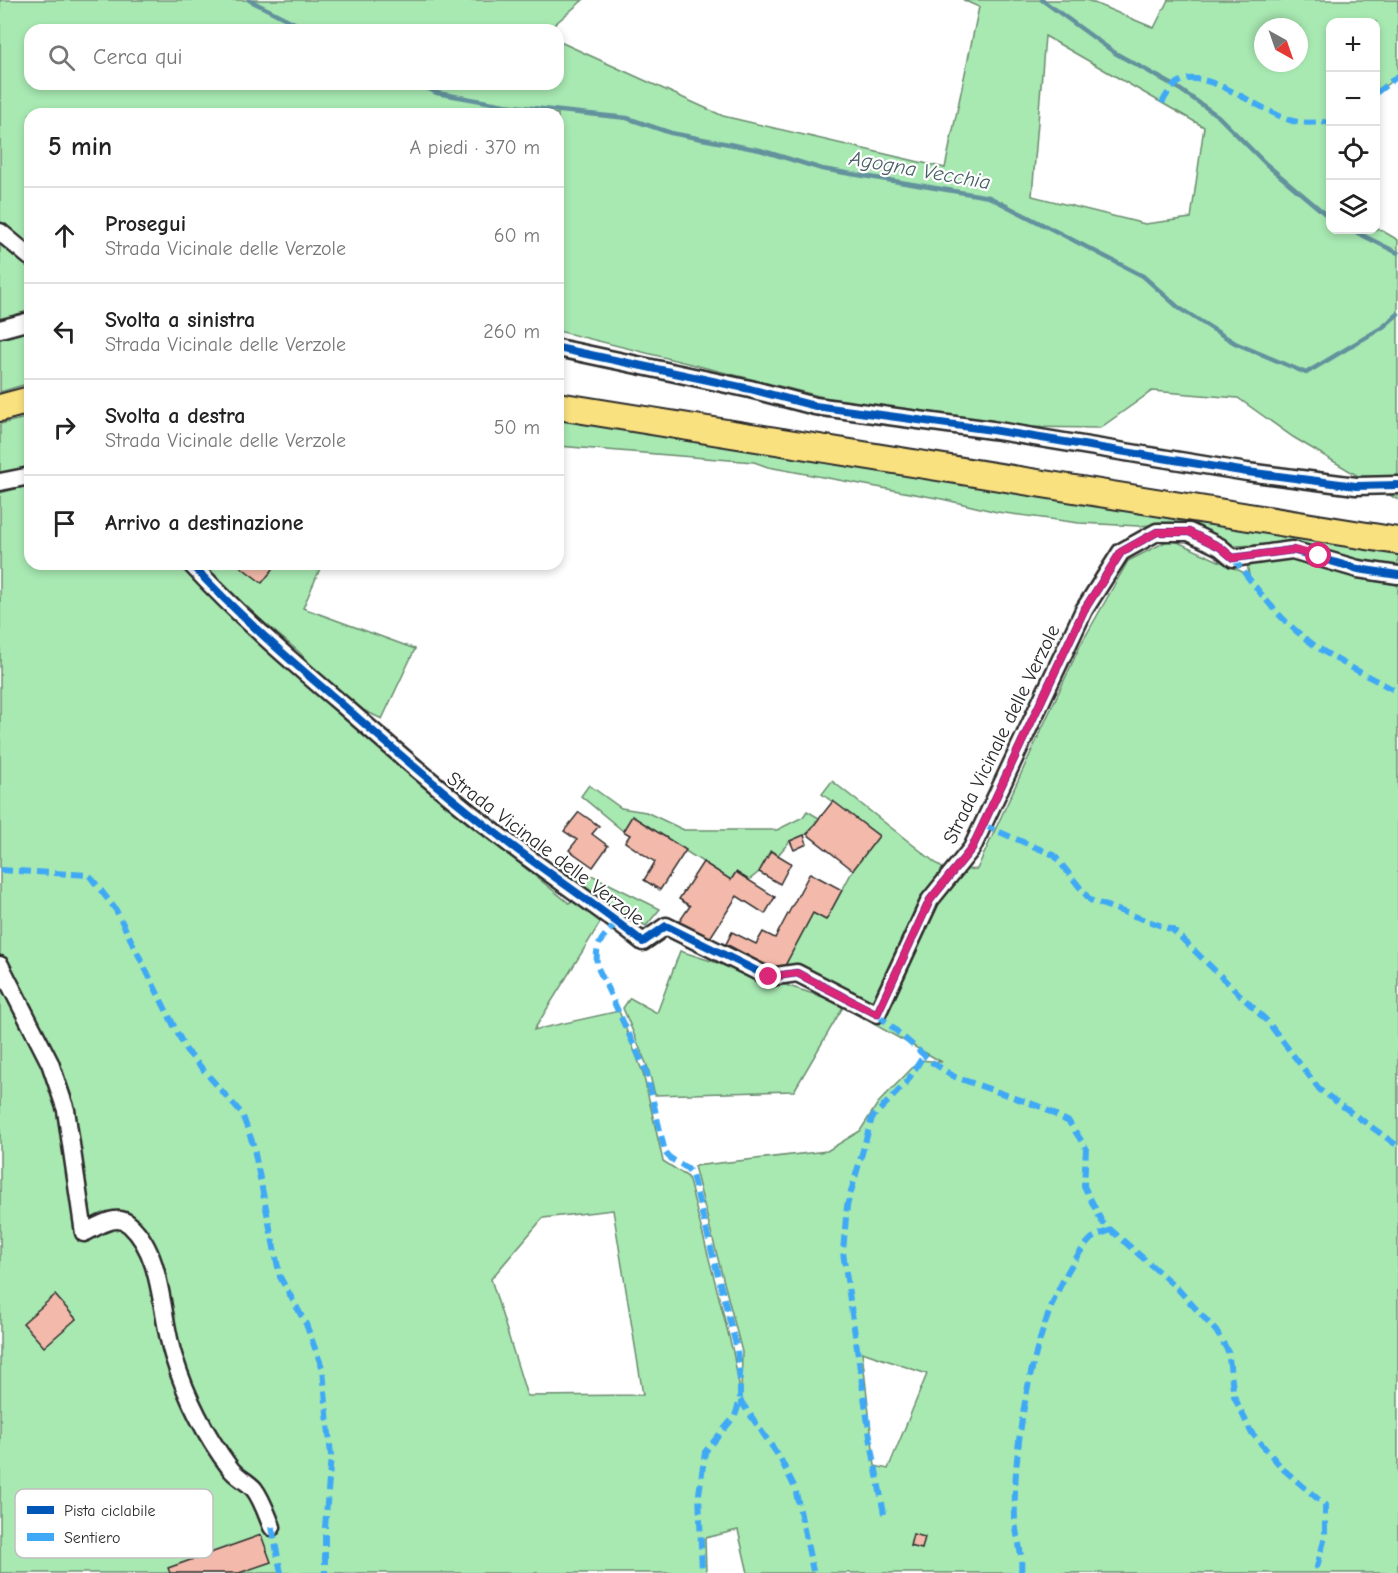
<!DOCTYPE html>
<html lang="it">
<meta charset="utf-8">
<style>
body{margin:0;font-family:"Comic Neue",sans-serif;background:#f2f2f2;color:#222}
.controls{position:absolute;right:18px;top:18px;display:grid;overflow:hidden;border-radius:12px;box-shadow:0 3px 9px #0003}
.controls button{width:54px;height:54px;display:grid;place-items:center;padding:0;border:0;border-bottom:2px solid #e0e0e0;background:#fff;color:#222;font:30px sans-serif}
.compass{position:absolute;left:1254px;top:18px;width:54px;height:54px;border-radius:50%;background:#fff;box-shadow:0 3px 9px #0003;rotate:140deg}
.stop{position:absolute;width:18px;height:18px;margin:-14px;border:4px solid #db2777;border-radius:50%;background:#fff}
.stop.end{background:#db2777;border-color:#fff;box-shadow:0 2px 6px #0008}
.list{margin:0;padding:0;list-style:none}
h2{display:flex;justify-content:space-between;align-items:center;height:78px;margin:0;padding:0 24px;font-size:26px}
h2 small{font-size:20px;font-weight:400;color:#767676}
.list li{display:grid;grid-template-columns:39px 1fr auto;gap:18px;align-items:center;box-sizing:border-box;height:96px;padding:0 24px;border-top:2px solid #e0e0e0}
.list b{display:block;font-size:22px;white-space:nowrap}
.list p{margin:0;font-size:20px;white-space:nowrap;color:#767676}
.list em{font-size:20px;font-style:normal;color:#767676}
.icon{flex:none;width:33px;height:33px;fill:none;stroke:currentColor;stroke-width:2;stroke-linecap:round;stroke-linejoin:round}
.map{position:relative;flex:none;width:1398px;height:1573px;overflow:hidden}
.search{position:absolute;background:#fff;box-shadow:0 3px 9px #0003;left:24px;top:24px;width:540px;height:66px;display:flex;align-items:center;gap:15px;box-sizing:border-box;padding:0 21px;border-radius:18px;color:#767676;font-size:22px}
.panel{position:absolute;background:#fff;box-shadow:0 3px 9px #0003;left:24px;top:108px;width:540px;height:462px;border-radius:18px}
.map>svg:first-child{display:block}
.green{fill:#a8e9b2;stroke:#6a8a6e;stroke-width:1.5;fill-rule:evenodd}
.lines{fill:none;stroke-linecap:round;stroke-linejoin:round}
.stream{stroke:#63929d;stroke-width:4.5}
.building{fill:#f3baab;stroke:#2b2b2b;stroke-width:1.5}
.minor-casing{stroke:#2b2b2b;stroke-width:21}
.primary-casing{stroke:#2b2b2b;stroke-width:30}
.minor{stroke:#fff;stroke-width:16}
.primary{stroke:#fae180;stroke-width:26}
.quiet{stroke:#3fa9f5;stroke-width:6;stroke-dasharray:12 6;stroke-linecap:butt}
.cycleway-casing{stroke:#fff;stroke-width:11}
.cycleway{stroke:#0057b8;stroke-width:8}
.route{stroke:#db2777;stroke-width:8}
.labels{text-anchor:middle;stroke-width:4.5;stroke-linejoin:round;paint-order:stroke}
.street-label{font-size:20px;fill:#2b2b2b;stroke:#fff}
.water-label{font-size:21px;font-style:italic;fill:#475e64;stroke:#fff}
.key{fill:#fff;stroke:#bfbfbf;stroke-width:1.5}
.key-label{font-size:16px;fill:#2b2b2b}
</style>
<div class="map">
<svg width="1398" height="1573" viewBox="0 0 1398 1573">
<rect width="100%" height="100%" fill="#fff"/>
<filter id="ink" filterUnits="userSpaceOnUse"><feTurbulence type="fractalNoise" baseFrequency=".0167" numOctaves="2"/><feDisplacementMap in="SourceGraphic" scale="12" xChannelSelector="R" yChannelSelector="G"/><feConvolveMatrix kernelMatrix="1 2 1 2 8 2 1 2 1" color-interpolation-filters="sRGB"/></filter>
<g filter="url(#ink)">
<g class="green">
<path d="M0,0h583l-35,30h-518v54h528v-43l165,75 222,52 34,-161 -16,-7h124l67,28 14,-28h230v76l-22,17v-71h-46v208h46v-3l22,13v260l-105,-63 -55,-39 -86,-7 -52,37 -78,-1 -199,-30 -265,-66v-217h-528v269l-30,9zM1263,27h36v36h-36zM1045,36l159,91 -13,91 -46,6 -113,-28z"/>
<path d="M30,417v52l-30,7v-52z"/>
<path d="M558,419l772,117 36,13 32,6v14l-110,-25 -54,2 -36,-18 -21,-5 -38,3 -60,-3 -82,-11 -55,-13 -174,-32 -14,-5 -196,-16z"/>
<path d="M30,485v79h156l112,112 115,102 156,125 11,-8 -12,-18 -14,-12 15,-1 91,45 -14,17 -35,-21 -77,125 85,-19 24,62 20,88 25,16 45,175 8,44 1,-44 -48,-186 133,-15 33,-20 18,-28 42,-43 22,2 -99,-55 -49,84 -139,4 -7,-27 -25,-60 7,-10 27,15 23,-62 146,47 -45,-25 32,-60 13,7 27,-50 26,-34 -57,-42 10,-13 114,90 31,-2 103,-223 48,-85 43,-22 78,36 -2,-12 41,-7 31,6 39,15 40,8v988h-650l-10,-43 -33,8 1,35h-706v-1080zM613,1210l30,185 -116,1 -36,-117 52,-61zM862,1352l65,22 -39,95 -13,-3z"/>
<path d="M204,564h118l-19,44 112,41 -33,70 -19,-9 -35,-26 -29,-32 -46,-39z"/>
<path d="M589,785l32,23 25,4 38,18h93l26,-13 4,-6 12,7 -12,16 -17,7 -12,14 -8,-4 -11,21 -10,8 -13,-8 -5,8 -99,-63 -9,14 -42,-35z"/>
</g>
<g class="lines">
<g class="stream">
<path d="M249,0l59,30"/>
<path d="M1042,0l73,53 60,33 43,30 48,48 64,54"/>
<path d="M419,84l18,9 67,12 123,13 44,15 89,17 62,19 167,28 154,79 36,32 56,35 71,30 77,-46 15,-13"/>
<path d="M1352,230l46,23"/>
</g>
</g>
<g class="building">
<path d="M237,564h40l-15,19z"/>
<path d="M833,801l46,35 -26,34 -46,-36z"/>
<path d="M579,812l20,14 -7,8 16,12 -15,21 -24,-17 8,-10 -13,-9z"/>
<path d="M632,816l54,34 -26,40 -16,-10 11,-18 -30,-20 5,-7 -7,-4z"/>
<path d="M804,835l3,9 -13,6 -4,-9z"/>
<path d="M771,851l20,12 -11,21 -21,-12z"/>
<path d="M703,862l28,18 5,-8 39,25 -10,17 -28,-18 -29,45 -29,-19 11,-16 -11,-7z"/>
<path d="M810,873l32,17 -16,30 -13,-7 -32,60 -55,-29 6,-12 24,12 7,-12 12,6z"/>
<path d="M55,1295l21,24 -32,28 -21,-24z"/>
<path d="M913,1534l12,3 -3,12 -12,-3z"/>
<path d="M261,1535l10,27 -32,11h-69l-2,-5z"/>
</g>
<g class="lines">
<g class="minor-casing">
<g id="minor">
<path d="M0,232l30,25"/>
<path d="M0,329l30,-8"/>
<path d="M558,348l192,41 65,17 177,24 255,42 109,14 42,-1"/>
<path d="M0,482l30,-6"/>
<path d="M191,564c47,51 100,97 153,142 55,48 109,95 167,139 44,33 89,63 132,97l23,-16 103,51 28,-4 80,41 53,-114 42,-52 112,-238 37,-58 36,-20h32l31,15 13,11 59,-8 66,19 40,6"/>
<path d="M0,965l50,98 16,47 18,123c13,-6 33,-21 46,-8 34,31 30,92 44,133 12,38 32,78 56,110 6,9 17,13 24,21 8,10 13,26 18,38"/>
</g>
</g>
<g class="primary-casing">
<g id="primary">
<path d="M558,406l840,135"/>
<path d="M0,408l30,-8"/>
</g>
</g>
<use href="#minor" class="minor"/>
<use href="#primary" class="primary"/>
<g class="quiet">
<path d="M1376,93l22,-17"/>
<path d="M1162,103c5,-10 14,-23 26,-24 28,-4 76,34 105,42 11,3 26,1 37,1"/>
<path d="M1233,558c21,27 41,55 68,77 29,24 64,39 97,57"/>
<path d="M983,825l71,30 36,45 83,30 94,91 53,69 78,56"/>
<path d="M0,870l89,5 27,35 70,140 56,64 11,30 27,133 26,47 17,46 8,86 -6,71v46"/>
<path d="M618,922c-16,16 -23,20 -21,44l49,105 19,81c7,12 21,10 27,23l45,174 3,32v19l-5,16 -30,36 -6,42 3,79"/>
<path d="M877,1014l56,49 22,14 86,30 28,15 17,26 -2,38 18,36 75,66 39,43 12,20 6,45 17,36 32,37 42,36v32l-8,30 3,6"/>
<path d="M740,1400l40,58 15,30 18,83"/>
<path d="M884,1514l-15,-83 -26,-179 4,-46 25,-88 34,-35 18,-28"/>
<path d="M272,1527l9,46"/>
<path d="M1021,1573c2,-23 -5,-34 -6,-54 -3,-78 21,-220 75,-279 5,-5 14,-7 21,-10"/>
</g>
<g class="cycleway-casing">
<g id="cycleway">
<path d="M558,348l192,41 65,17 177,24 255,42 109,14 42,-1"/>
<path d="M191,564c47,51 100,97 153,142 55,48 109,95 167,139 44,33 89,63 132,97l23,-16 103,51 28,-4 80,41 53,-114 42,-52 112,-238 37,-58 36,-20h32l31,15 13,11 59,-8 66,19 40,6"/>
</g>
</g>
<use href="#cycleway" class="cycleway"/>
</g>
</g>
<g class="lines" filter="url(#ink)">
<path class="route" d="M769,977l28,-4 80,41 53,-114 42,-52 112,-238 37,-58 36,-20h32l31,15 13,11 60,-8 26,6"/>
</g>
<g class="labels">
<g class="street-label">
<text transform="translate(1001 734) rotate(-64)" y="7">Strada Vicinale delle Verzole</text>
<text transform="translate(546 848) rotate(37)" y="7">Strada Vicinale delle Verzole</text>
</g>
<g class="water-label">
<text transform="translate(920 170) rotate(10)" y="7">Agogna Vecchia</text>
</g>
</g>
<rect x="15" y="1489" width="198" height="69" rx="9" class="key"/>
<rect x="27" y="1506" width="27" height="8" fill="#0057b8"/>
<rect x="27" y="1533" width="27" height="8" fill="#3fa9f5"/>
<g class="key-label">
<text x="64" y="1516">Pista ciclabile</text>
<text x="64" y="1543">Sentiero</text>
</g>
</svg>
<div class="controls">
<button>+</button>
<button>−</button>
<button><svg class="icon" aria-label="locate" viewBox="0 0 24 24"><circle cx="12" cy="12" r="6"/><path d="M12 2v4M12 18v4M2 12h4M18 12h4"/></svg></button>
<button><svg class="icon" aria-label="layers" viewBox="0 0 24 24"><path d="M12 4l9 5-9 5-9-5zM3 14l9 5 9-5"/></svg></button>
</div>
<svg class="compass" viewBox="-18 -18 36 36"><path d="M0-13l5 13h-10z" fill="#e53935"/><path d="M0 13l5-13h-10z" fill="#767676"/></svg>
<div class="stop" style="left:1319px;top:556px"></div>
<div class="stop end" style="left:769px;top:977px"></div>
<div class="search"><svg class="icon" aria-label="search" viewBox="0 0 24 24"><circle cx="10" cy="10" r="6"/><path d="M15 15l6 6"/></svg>Cerca qui</div>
<section class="panel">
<h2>5 min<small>A piedi · 370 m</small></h2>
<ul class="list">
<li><svg class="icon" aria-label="ahead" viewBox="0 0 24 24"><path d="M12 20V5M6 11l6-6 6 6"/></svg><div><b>Prosegui</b><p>Strada Vicinale delle Verzole</p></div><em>60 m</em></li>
<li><svg class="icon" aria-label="left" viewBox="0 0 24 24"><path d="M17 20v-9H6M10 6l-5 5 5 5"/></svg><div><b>Svolta a sinistra</b><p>Strada Vicinale delle Verzole</p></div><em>260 m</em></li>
<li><svg class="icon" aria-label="right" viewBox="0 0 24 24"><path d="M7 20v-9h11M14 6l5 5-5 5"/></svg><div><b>Svolta a destra</b><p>Strada Vicinale delle Verzole</p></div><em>50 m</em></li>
<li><svg class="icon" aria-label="arrive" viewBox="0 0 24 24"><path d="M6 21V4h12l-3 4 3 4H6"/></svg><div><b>Arrivo a destinazione</b></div></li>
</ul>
</section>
</div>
